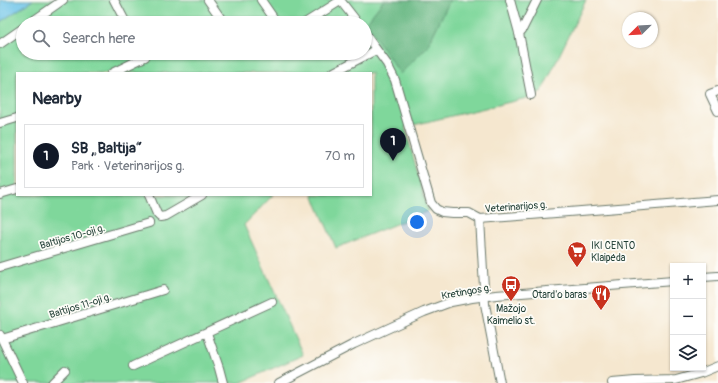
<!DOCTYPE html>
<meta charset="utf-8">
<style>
body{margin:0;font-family:Pangolin,sans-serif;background:#f2f2f3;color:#1f2937}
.controls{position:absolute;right:12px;bottom:12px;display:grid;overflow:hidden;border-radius:0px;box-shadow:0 1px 3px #0004}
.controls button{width:36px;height:36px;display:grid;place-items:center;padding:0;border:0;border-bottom:1px solid #e0e1e3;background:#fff;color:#1f2937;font:20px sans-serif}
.compass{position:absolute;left:622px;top:12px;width:36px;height:36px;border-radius:50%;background:#fff;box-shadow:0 1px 3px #0004;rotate:246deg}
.you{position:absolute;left:417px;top:222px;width:14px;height:14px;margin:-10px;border:3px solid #fff;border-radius:50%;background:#1a73e8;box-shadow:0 0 0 6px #1a73e833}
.badge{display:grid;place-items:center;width:26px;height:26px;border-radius:50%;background:#111827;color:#fff;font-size:13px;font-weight:700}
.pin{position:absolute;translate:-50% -33px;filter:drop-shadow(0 1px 2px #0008)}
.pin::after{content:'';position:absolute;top:21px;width:14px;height:12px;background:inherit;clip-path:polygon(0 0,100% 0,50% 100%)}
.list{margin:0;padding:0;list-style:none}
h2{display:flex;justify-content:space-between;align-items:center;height:52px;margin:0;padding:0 16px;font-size:17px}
h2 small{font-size:13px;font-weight:400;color:#747a83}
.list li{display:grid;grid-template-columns:26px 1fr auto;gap:12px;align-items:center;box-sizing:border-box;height:64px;margin:0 8px 8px;padding:0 8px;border:1px solid #e0e1e3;border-radius:0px}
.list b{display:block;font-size:15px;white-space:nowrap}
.list p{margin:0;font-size:13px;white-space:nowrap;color:#747a83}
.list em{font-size:13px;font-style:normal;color:#747a83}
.icon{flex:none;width:22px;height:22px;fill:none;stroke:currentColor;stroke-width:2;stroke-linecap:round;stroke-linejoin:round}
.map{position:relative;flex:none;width:718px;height:383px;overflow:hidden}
.search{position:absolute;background:#fff;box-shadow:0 1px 3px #0004;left:16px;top:16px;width:356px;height:44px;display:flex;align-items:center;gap:10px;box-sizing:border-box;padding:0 14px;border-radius:22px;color:#747a83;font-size:15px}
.panel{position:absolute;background:#fff;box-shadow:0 1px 3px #0004;left:16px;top:72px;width:356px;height:124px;border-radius:0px}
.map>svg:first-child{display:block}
.green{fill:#7fd79b;stroke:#4f8a68;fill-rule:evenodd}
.forest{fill:#67b883;stroke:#437a5c}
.water{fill:#6cc4e9;stroke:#46808e}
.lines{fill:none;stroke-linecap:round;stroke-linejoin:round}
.minor-casing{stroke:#6a786a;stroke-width:10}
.minor{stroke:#fff;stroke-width:8}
.labels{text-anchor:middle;stroke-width:3.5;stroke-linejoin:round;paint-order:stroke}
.street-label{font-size:10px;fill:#1f3d34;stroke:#fdfcf7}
.poi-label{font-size:10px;fill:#1f3d34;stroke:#fdfcf7;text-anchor:start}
</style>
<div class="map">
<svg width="718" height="383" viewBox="0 0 718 383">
<rect width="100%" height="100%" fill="#fdfcf7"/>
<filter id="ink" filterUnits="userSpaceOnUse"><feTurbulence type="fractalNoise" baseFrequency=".025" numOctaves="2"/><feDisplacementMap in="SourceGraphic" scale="8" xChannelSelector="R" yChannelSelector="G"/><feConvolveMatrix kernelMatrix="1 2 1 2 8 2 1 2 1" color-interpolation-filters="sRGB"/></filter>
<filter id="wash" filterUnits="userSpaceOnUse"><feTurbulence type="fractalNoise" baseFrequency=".012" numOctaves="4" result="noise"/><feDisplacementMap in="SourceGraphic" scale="16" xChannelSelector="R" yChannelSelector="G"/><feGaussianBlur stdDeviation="0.9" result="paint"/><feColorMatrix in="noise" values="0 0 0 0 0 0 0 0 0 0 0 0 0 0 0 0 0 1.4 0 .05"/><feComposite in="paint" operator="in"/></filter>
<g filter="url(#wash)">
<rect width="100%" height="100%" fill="#f5e7cf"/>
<path class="green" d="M33,0h351l-18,23 61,24 23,-47h136l-44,91 -11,6 -126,30 23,84 -92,37 -23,-53h58v-122h-354v122h256l-29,30 59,130 -63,28h-240v-361zM23,23h342v30h-342z"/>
<path class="forest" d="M384,0h66l-23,47 -27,27 -34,-51z"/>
<path class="water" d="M0,0h33l-33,22z"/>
</g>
<g filter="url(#ink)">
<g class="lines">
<g class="minor-casing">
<g id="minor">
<path d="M114,0l12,23"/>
<path d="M208,0l16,23"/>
<path d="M261,0l16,23"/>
<path d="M340,0l18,23"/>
<path d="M510,0l9,33 12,62"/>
<path d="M30,23l33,-23"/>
<path d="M305,23l35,-22"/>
<path d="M519,33l3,-3 15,-30"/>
<path d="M365,34l22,30 8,16 36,123 5,6 6,3 10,1h17l11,6 238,-19"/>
<path d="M0,44l23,-16"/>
<path d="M112,73l33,-16 -2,-4"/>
<path d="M332,73l44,-23"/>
<path d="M718,91l-8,3 8,17"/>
<path d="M0,123l17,-5"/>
<path d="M0,194l17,-5"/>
<path d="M149,195l8,19 3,3 6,-1 36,-21"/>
<path d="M480,219l5,85 15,79"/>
<path d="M0,267l149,-44"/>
<path d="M703,277l15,-1"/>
<path d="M207,333l12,35 4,15"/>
<path d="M0,335l23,48"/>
<path d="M2,339l161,-49"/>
<path d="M133,366l139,-64"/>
<path d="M52,383l13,-13"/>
<path d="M279,383l75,-39 70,-32 27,-10 21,-4 24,-3 177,-14"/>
<path d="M612,383l23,-2 41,-1 25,-7 17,-7"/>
</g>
</g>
<use href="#minor" class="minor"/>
</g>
</g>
<defs>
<g id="supermarket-pin" transform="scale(1)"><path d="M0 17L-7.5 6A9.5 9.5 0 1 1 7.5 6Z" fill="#c8321e" stroke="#fdfcf7"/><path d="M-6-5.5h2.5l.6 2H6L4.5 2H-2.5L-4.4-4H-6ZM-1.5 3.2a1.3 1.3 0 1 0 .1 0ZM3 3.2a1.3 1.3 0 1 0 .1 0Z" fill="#fff"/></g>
<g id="bus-pin" transform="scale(1)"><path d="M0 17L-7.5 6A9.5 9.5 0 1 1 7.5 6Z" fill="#c8321e" stroke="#fdfcf7"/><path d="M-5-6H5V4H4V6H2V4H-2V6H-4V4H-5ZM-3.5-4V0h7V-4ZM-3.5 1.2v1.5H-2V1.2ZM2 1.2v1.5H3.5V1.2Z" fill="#fff"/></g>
<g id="restaurant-pin" transform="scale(1)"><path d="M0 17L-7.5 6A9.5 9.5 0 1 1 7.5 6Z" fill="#c8321e" stroke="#fdfcf7"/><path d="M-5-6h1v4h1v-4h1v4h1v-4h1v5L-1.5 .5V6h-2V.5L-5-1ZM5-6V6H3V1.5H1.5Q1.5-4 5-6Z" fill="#fff"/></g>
</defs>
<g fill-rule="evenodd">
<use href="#supermarket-pin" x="577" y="251"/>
<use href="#bus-pin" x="511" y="285"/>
<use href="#restaurant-pin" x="601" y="294"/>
</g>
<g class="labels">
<g class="street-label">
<text transform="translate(516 206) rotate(-4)" y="4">Veterinarijos g.</text>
<text transform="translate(72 236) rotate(-16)" y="4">Baltijos 10-oji g.</text>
<text transform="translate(466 291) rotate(-10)" y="4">Kretingos g.</text>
<text transform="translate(80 305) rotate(-17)" y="4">Baltijos 11-oji g.</text>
</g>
<g class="poi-label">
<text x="591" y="249">IKI CENTO<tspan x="591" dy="12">Klaipėda</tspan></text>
<text x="587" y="298" text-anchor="end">Otard'o baras</text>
<text x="511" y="312" text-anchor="middle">Mažojo<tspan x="511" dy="12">Kaimelio st.</tspan></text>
</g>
</g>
</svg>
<div class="controls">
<button>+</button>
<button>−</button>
<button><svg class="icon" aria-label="layers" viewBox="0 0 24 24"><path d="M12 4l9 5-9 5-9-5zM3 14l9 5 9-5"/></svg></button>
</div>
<svg class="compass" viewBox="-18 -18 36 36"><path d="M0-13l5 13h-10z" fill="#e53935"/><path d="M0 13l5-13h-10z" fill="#747a83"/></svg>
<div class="you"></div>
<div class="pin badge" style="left:393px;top:161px">1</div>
<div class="search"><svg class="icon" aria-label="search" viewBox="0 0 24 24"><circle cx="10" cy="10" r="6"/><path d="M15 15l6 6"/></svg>Search here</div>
<section class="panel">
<h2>Nearby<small></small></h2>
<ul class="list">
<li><span class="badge">1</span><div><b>SB „Baltija“</b><p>Park · Veterinarijos g.</p></div><em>70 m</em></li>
</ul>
</section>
</div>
